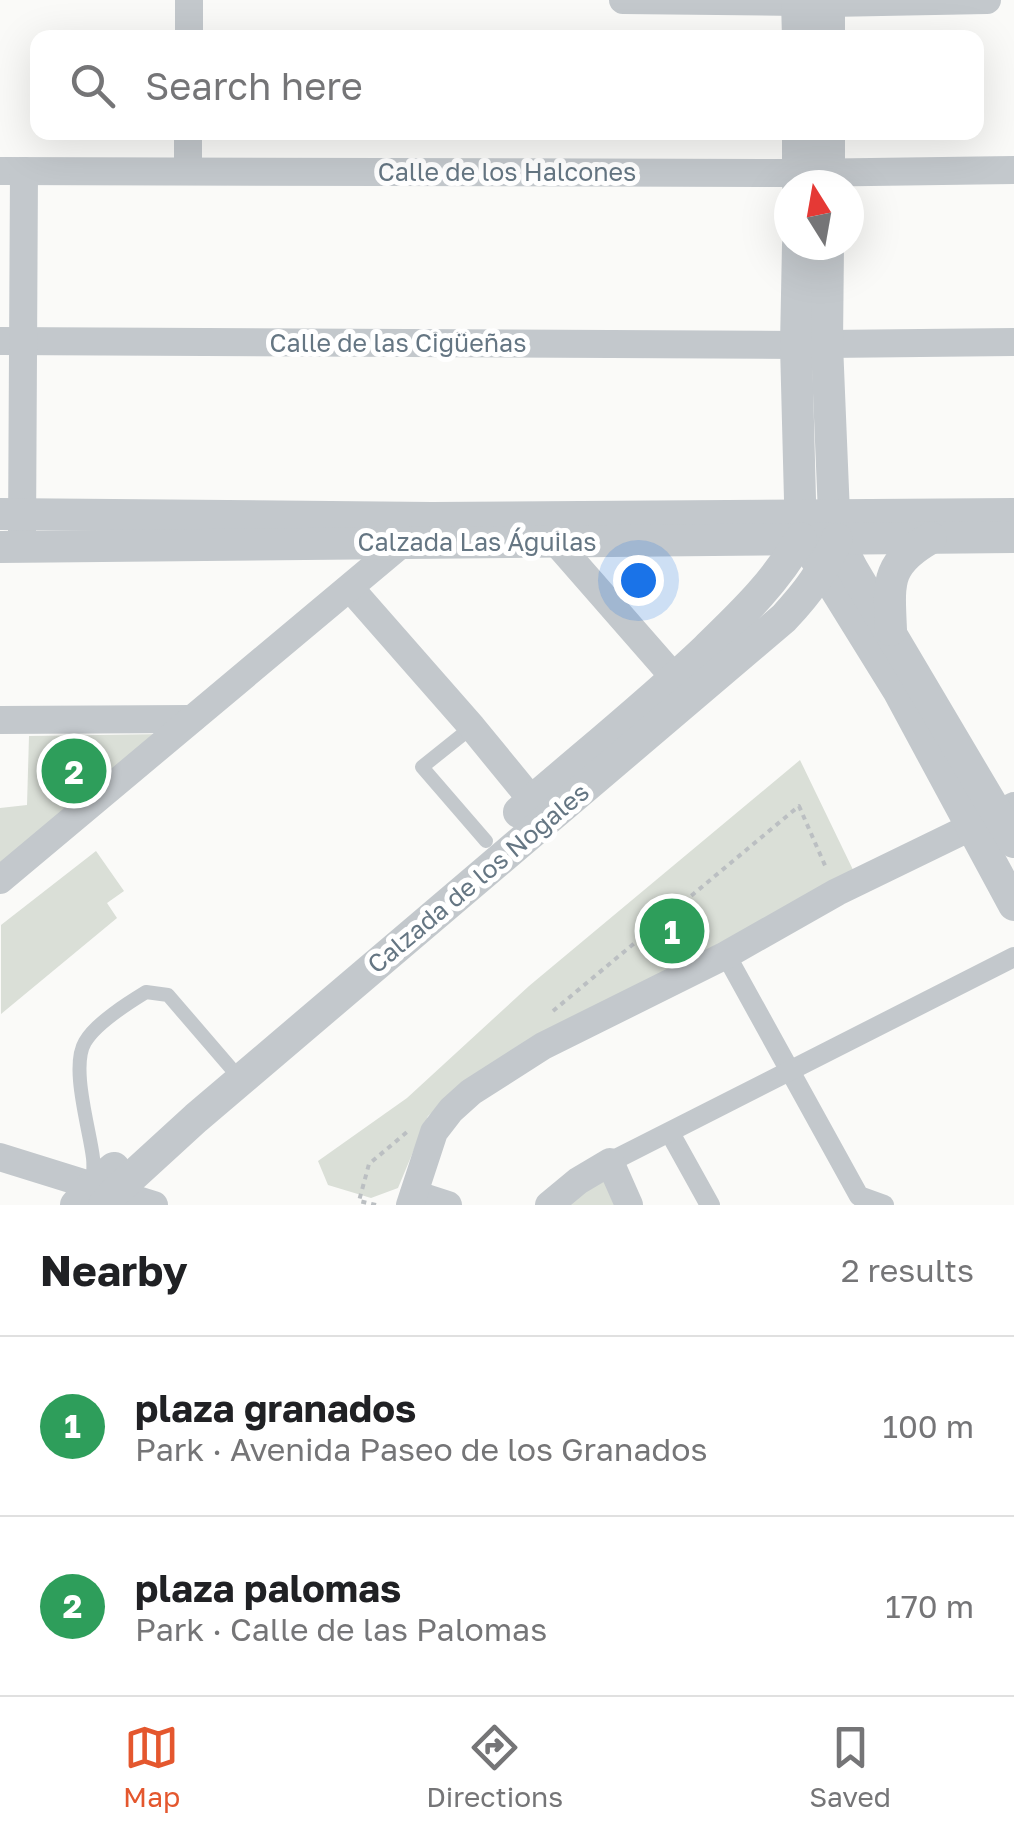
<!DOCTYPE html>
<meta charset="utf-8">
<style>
body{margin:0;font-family:"Golos Text",sans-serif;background:#f6f6f6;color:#202124}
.compass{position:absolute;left:774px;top:170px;width:90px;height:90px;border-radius:50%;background:#fff;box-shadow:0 10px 40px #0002;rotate:349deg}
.you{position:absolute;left:638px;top:580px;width:35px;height:35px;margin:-25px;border:8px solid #fff;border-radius:50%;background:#1a73e8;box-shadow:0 0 0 15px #1a73e833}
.badge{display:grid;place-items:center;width:65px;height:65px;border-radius:50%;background:#e4572e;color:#fff;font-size:32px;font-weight:700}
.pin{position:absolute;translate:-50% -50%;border:5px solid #fff;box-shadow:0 2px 10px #0006}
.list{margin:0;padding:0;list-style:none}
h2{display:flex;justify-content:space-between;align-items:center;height:130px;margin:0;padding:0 40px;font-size:42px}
h2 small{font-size:32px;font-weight:400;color:#757577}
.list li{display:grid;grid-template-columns:65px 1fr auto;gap:30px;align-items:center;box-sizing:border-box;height:180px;padding:0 40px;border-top:2px solid #e0e0e0}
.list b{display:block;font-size:38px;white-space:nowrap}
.list p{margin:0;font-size:32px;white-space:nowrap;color:#757577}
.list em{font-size:32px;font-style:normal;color:#757577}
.icon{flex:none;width:55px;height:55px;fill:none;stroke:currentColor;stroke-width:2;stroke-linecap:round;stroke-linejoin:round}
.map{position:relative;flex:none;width:1014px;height:1205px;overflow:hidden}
.search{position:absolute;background:#fff;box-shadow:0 10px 40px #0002;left:30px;right:30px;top:30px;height:110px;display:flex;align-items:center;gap:25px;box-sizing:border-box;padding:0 35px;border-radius:20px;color:#757577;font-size:38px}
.sheet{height:490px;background:#fff}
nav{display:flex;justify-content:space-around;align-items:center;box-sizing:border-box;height:140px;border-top:2px solid #e0e0e0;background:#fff;font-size:28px;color:#757577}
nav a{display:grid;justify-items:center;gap:5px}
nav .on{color:#e4572e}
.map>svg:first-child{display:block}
.green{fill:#dadfd7}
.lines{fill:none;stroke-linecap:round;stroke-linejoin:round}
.path{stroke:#bbbfc2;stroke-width:4;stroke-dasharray:5 5;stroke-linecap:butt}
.service{stroke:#c3c8cc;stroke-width:14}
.pedestrian{stroke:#c3c8cc;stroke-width:20}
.minor{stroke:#c3c8cc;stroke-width:28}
.tertiary{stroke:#c3c8cc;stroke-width:32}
.labels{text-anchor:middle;stroke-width:10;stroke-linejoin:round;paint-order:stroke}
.street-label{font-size:25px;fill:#657683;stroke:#fff}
</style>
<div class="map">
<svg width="1014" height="1205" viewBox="0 0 1014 1205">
<rect width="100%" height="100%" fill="#fafaf8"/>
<g class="green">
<path d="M166,734l-166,133v-59l27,-3 2,-69z"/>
<path d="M800,760l56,116 -397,214 -31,26 -30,72 -27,10 -43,-13 -10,-24 89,-63 122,-112z"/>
<path d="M96,851l28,40 -17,12 10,15 -116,96v-89z"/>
<path d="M607,1169l16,36h-64z"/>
</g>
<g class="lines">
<g class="path">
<path d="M553,1011l246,-205 28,64"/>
<path d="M376,1205l-17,-4 10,-37 38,-32"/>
</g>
<g class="service">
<path d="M472,727l-50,40 64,74"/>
<path d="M93,1182c0,-8 1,-16 0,-24 -3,-28 -23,-91 -8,-116 11,-19 43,-39 61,-50l22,3 62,72"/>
</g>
<g class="pedestrian">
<path d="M726,955l133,241 25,9"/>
<path d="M670,1133l40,72"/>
<path d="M610,1162l404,-205"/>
</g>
<g class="minor">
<path d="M623,0l174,2"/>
<path d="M829,3l158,-3"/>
<path d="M189,38v-38"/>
<path d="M0,171l799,2 215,-3"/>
<path d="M188,171v-39"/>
<path d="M0,341l796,4"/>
<path d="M827,344l187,-2"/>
<path d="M22,535l2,-364"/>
<path d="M555,541l132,151"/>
<path d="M350,588l122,139 72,88"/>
<path d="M0,720l192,-1"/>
<path d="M0,880l412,-345"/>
<path d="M0,1157l154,48"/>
<path d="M414,1194l34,11"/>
<path d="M410,1205l24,-73 17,-22 20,-18 72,-46 183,-91 111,-63 177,-86"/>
<path d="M549,1205l29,-24 32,-19 19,43"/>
</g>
<g class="tertiary">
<path d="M797,0l1,38"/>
<path d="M829,38v-38"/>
<path d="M798,132v53"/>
<path d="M829,185v-53"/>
<path d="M798,245l-2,100 5,193 22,31 75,121 116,215"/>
<path d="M828,245l-1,99 7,170 3,25 16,31 161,272"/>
<path d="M0,514l432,4 582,-4"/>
<path d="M0,547l1014,-10"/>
<path d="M891,630c-2,-47 -6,-66 40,-92"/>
<path d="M519,812c62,-54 127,-106 187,-163 37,-36 68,-65 95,-111"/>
<path d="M76,1205l16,-19 22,-18"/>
<path d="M104,1205l10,-12 82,-75 588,-500c25,-27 38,-45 53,-79"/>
</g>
</g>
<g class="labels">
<g class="street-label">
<text x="507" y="181">Calle de los Halcones</text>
<text x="398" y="352">Calle de las Cigüeñas</text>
<text x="477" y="551">Calzada Las Águilas</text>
<text transform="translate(478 878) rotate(-40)" y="9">Calzada de los Nogales</text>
</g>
</g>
</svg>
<svg class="compass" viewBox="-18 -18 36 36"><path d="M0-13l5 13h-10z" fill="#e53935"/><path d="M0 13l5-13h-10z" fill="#757577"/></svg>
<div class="you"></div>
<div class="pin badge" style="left:672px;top:931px;background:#2e9e5b">1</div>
<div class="pin badge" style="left:74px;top:771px;background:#2e9e5b">2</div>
<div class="search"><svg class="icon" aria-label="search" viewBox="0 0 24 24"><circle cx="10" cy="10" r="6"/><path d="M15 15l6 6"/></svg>Search here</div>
</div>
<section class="sheet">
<h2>Nearby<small>2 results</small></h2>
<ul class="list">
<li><span class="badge" style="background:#2e9e5b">1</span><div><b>plaza granados</b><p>Park · Avenida Paseo de los Granados</p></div><em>100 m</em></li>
<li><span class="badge" style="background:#2e9e5b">2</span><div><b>plaza palomas</b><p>Park · Calle de las Palomas</p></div><em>170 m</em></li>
</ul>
</section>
<nav>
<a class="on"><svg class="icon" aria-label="map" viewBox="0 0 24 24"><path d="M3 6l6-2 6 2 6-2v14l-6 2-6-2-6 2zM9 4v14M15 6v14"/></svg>Map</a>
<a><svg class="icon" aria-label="directions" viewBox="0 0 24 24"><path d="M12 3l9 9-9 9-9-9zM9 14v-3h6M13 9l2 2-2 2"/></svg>Directions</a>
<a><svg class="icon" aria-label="saved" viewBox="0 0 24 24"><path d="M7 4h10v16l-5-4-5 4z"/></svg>Saved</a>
</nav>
